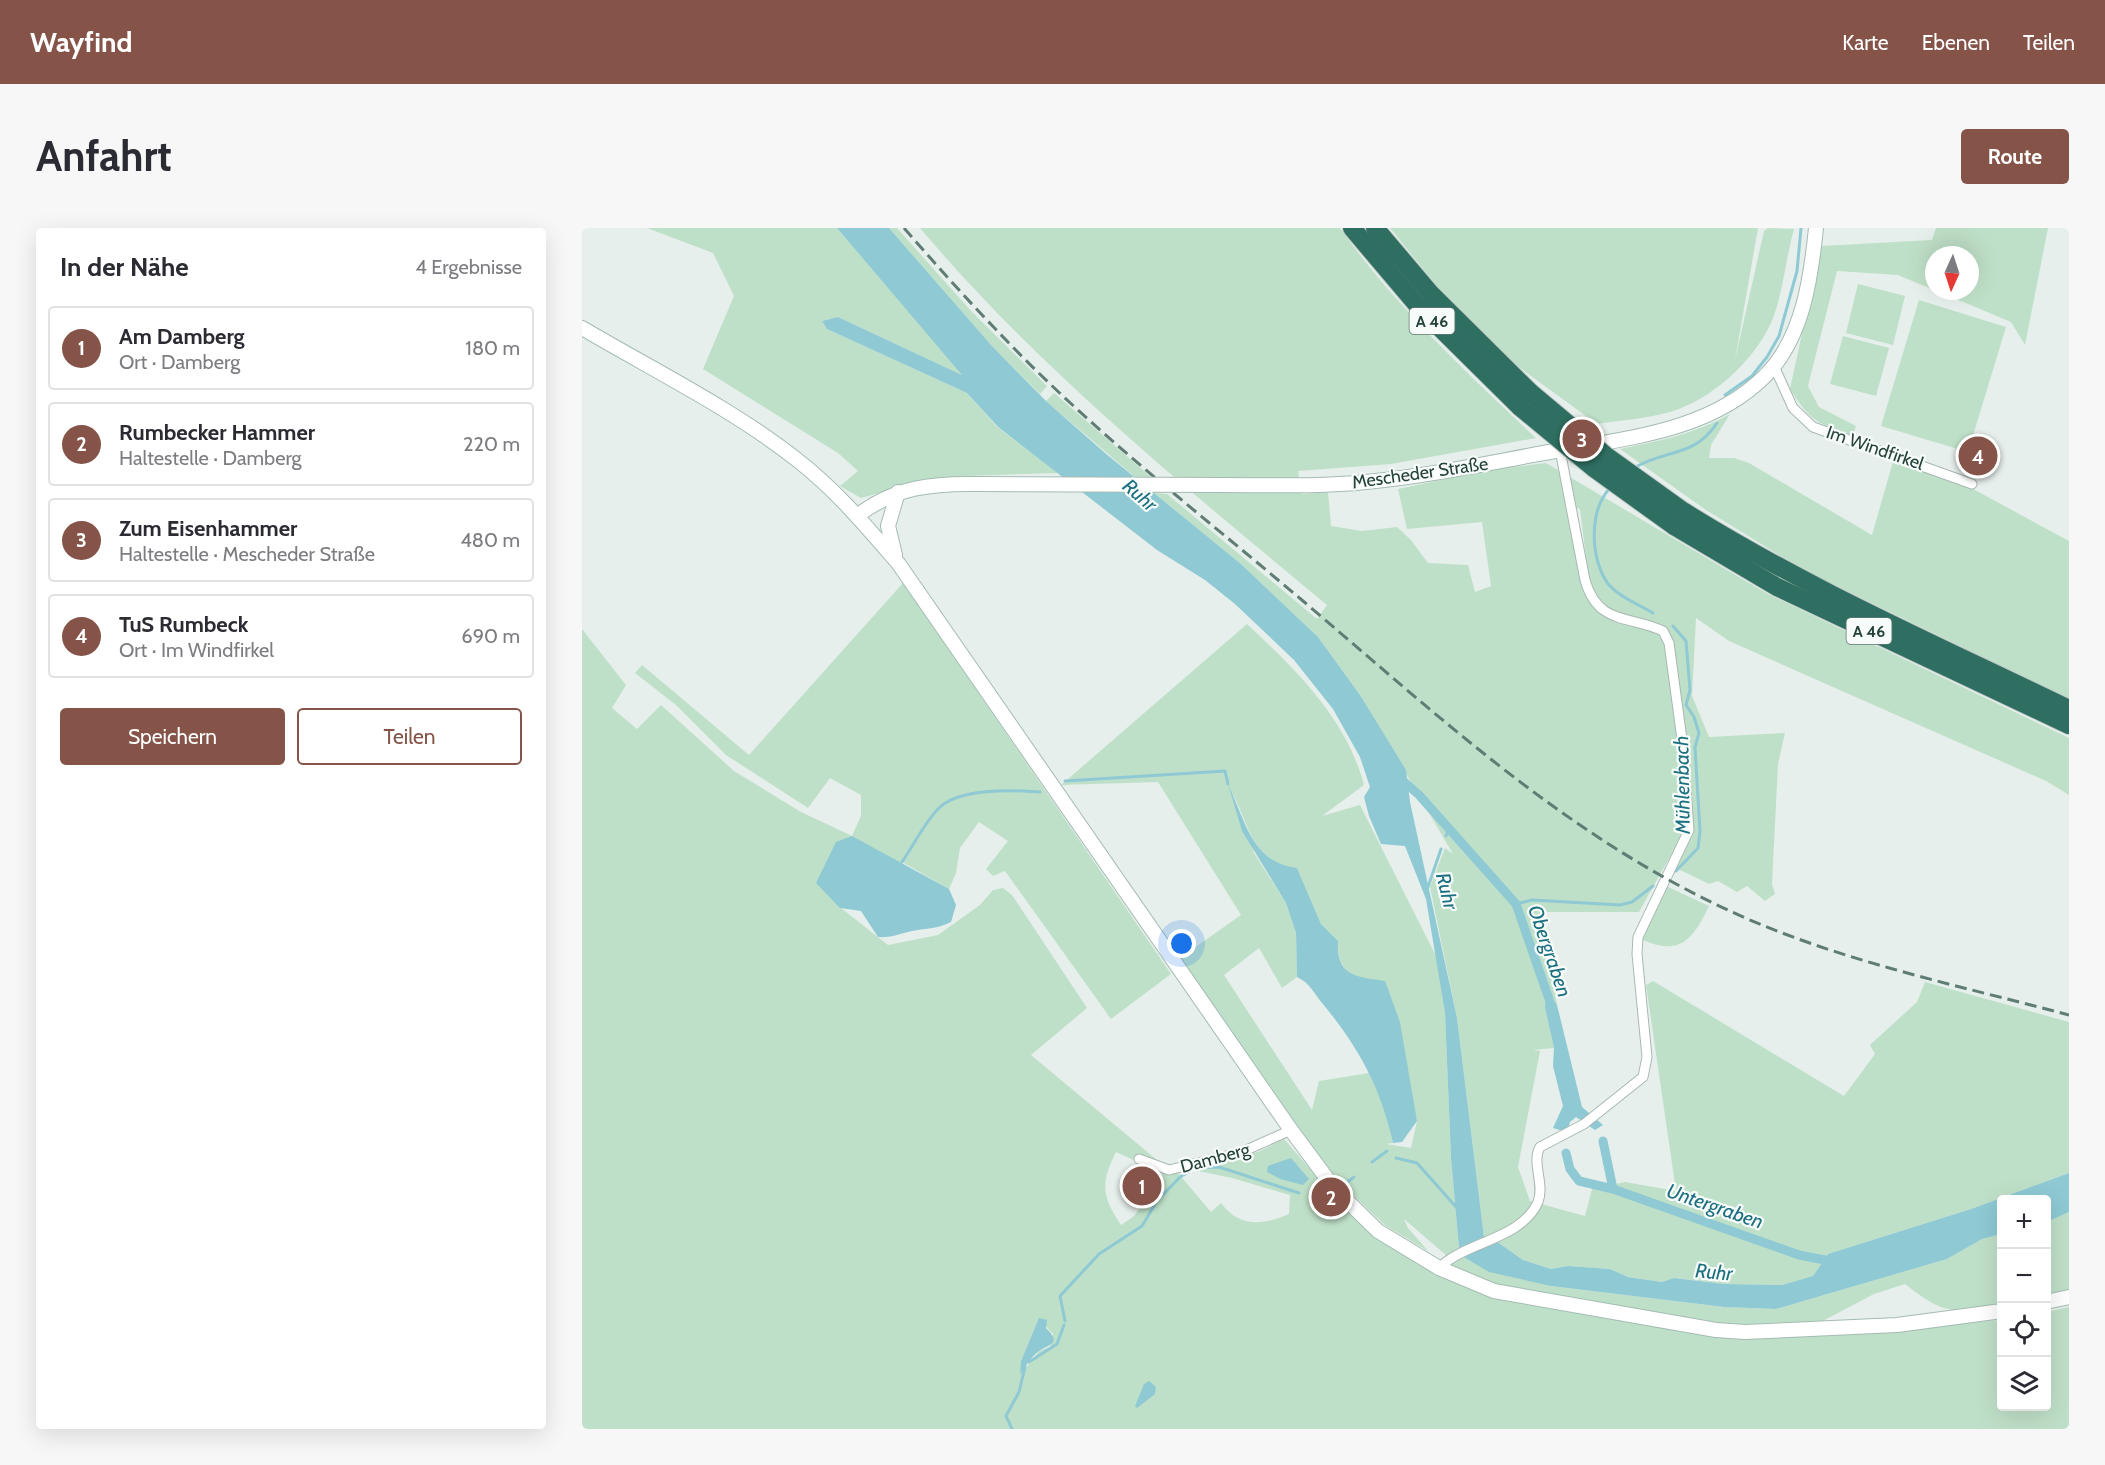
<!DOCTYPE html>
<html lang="de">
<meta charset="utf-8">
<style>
body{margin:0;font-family:Cabin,sans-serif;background:#f7f7f7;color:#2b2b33}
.controls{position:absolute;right:18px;bottom:18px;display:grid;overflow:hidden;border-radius:6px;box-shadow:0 6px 24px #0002}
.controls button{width:54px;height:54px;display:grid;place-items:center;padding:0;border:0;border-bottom:2px solid #e1e1e2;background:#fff;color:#2b2b33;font:30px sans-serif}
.compass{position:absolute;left:1343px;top:18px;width:54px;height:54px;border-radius:50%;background:#fff;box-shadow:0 6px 24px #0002;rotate:183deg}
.you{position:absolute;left:600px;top:716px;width:21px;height:21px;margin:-15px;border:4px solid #fff;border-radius:50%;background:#1a73e8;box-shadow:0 0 0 9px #1a73e833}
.badge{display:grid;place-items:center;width:39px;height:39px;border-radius:50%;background:#855347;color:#fff;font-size:20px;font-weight:700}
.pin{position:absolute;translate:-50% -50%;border:3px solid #fff;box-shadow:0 2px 6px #0006}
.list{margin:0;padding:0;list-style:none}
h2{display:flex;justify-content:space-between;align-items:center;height:78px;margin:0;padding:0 24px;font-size:26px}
h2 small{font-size:20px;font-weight:400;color:#7c7c81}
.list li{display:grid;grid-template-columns:39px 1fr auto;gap:18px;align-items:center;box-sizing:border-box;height:84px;margin:0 12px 12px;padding:0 12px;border:2px solid #e1e1e2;border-radius:6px}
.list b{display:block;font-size:22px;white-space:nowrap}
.list p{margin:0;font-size:20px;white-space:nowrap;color:#7c7c81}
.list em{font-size:20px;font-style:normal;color:#7c7c81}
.actions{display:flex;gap:12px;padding:18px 24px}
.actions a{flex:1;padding:14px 0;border:2px solid #855347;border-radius:6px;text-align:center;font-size:21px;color:#855347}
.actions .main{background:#855347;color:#fff}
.icon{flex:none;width:33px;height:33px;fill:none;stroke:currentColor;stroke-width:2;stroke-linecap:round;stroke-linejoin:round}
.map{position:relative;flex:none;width:1487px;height:1201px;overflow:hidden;border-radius:6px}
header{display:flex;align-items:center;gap:36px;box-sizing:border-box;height:84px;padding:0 30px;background:#855347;color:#fff}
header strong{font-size:28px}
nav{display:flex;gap:33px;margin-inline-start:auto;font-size:21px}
.intro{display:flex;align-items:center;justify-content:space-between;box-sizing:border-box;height:144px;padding:0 36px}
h1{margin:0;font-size:42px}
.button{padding:15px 27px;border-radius:6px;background:#855347;color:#fff;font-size:21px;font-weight:700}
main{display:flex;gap:36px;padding:0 36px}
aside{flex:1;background:#fff;border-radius:6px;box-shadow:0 6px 24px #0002}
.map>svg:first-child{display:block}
.green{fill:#bfe0c8;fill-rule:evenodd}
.water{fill:#8ec9d4}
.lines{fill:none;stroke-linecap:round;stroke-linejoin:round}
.stream{stroke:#8ec9d4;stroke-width:3}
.canal{stroke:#8ec9d4;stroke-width:9}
.street-casing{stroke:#a8b8b2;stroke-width:11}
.secondary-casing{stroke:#a4bbb3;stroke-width:16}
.highway-casing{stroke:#c2cac8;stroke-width:20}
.street{stroke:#fff;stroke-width:9}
.secondary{stroke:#fff;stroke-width:14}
.highway{stroke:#2f6f62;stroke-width:18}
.rail{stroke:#5f7d75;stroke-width:3;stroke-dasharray:12 6;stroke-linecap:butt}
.secondary-bridge-casing{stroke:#a4bbb3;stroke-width:16;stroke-linecap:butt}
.highway-bridge-casing{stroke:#c2cac8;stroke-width:20;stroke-linecap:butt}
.secondary-bridge{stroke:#fff;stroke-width:14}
.highway-bridge{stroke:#2f6f62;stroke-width:18}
.labels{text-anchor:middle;stroke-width:4.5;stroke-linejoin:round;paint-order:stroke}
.shield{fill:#f7fbf9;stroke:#637a73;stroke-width:1.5}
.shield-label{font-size:16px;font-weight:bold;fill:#24423a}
.street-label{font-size:18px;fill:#24423a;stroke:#f7fbf9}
.water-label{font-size:20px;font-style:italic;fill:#1c6f80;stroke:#f7fbf9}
</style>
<header>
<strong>Wayfind</strong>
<nav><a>Karte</a><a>Ebenen</a><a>Teilen</a></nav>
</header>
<div class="intro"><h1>Anfahrt</h1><a class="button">Route</a></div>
<main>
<aside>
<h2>In der Nähe<small>4 Ergebnisse</small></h2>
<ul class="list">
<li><span class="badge">1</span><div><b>Am Damberg</b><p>Ort · Damberg</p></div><em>180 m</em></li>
<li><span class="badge">2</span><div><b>Rumbecker Hammer</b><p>Haltestelle · Damberg</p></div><em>220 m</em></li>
<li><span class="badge">3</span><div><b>Zum Eisenhammer</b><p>Haltestelle · Mescheder Straße</p></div><em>480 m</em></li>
<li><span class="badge">4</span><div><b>TuS Rumbeck</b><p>Ort · Im Windfirkel</p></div><em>690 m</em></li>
</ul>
<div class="actions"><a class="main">Speichern</a><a>Teilen</a></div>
</aside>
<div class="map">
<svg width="1487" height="1201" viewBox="0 0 1487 1201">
<rect width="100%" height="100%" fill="#e6efeb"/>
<g class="green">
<path d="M65,0h190l127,148 -126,-59 -16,4 5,8 140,64 30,34 61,46 -93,3 -56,9 -48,13 -21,-12 18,-15 -20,-18 -135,-84 31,-73 -21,-43z"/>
<path d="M307,0h8l75,84 75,74 -7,8 -48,-48z"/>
<path d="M338,0h420c55,78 127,145 196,210l-145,26 -93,7 4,23 26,-2 3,34 31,5 35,-4 14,13 17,23 40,2 7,27 16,-6 -9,-64 -75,7 -9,-40 90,-19 58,-7 220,130 303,145v57l-23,-14 -317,-140 -33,-23 -4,78 17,41 76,-4 -7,31 -6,120 3,10 -10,7 -18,-15 -10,6 -19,-11 -9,3 -33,-16 17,-36 -6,-94 -12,-81 11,171 -47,84h-97l15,93 -10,-16 -2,19 9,40 -21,2 7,1 -22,116 12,34 55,15 7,-27 33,-7 51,9 -30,-206 7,-4 191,115 31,-42 -5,-9 47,-43 8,-20 144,40v151l-98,36 -143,45 -15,22 -31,9 -58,-1 -49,-6 -13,4 -34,-5 -18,-8 -42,-3 -17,3 -28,-9 -27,-19 55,45 173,21 52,2 171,-50 35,-20 19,-5v69c-49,9 -54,14 -96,-19l-31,10 -57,30h-92l-239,-42 -31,-12 -8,-14 -43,-37 4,9 20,23 -42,-25 -48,-45 -39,-49 -119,-174 61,-43 -83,-133 -97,3 186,-161c48,45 100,95 117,161l-42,31 38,-11 76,151 9,57 6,145 8,90 25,-11 -27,-219 -27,-131 15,-39 8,6 -93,-159 -42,-58 -77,-73 -87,-71 13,1 150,125 10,-14c-142,-118 -288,-236 -407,-377zM983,276l15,5 7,56 -9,-2zM648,561c20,35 20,73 67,79l24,56 17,17c-1,23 10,41 35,39l44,141 -6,27 -25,-4 7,-1 -6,-30 -18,-40 -50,8 -7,29 -88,-135 35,-27 23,40 15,-11 -1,-44 -10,-30 -32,-50z"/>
<path d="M808,0h368l-23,132 29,-129 4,-3 26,1c-8,28 -12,70 -23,94 -18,39 -60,77 -101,89 -24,7 -49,8 -73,12l-88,-64 -72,-74z"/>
<path d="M1354,0h112l-23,117 -14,-23 -74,-31h33v-36h-36v35l-36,-15 -61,-4 -29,115 11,21 37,19 -3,10c-36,-13 -42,-14 -63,-47l31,-143 111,-6z"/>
<path d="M1276,56l47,12 -12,49 -47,-12z"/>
<path d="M1337,72l87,27 -38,125 -87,-26z"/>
<path d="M1261,108l46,12 -13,48 -46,-12z"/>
<path d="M472,165l97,84h-16l-89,-76z"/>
<path d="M1148,186l-19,31 -2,13h25l15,5 123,72 22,-77 81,32 94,51v158l-267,-130 -96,-59 -86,-61c39,-8 75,-15 110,-35z"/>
<path d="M321,355l268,391 -60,45 -106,-148 -12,5 -7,-7 22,-28 -29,-19 -19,26 -4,25 -7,16 -47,-27 -85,21 24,25 47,37 50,-10 42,-30 13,-15 10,-2 9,7 75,113 -56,47 138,115 9,3 33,39 10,-9c18,25 43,22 68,11l1,-19 -58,-17 -48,-10 74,-16 26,-13 65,75 42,33 46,26 44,20 41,11 135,23 104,12 240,-19 1,86h44l1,-94 22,-5v122h-1487v-800l44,56 -14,23 25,21 24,-24 73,66 67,41 51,24 9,-20v-21l-31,-17 -22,30 -82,-53 -50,-50 -41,-32 7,-8 107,90zM534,924l46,21v5l-28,38 -13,9c-19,-29 -21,-41 -5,-73zM457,1091l14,15 -3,13 -11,4 -18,23v-13z"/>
<path d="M1084,658l43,20c-16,34 -30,51 -68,33z"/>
<path d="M1487,984v77l-22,5v-72z"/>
</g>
<g class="water">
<path d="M255,0h52l103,118 54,55 59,52 136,111 77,73 42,58 46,75 4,32 47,216 27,219 -25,11 -8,-90 -6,-145 -19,-114 -21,-53 -24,-2 -12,-28 -5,-19 6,-10 -10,-30 -27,-48 -39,-49 -59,-56 -30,-24 -48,-30 -159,-123 -31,-34 -140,-64 -5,-8 16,-4 124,58z"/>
<path d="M646,556c17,36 24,79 69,84l24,56 17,17c-2,36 19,36 47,40l15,41 17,99 -15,21 -9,1c-12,-55 -35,-97 -71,-140 -9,-11 -12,-20 -25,-26l-1,-44 -10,-30 -44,-72z"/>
<path d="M270,608l97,53 7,16 -5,17c-14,7 -24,6 -39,9 -13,3 -21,7 -34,6l-17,-26 -21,-3 -24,-25 20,-41z"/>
<path d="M964,760l11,17 25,102 21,18 -8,5 -19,-13 -6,5 -2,7 -5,2 -10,-3 10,-22 -10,-40 1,-18 -9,-40z"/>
<path d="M709,930l18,21 -6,6 -23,-6 -13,-7 1,-6z"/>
<path d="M1487,945v39l-22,10 -1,-22h-44l-1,34 -19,5 -35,20 -171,50 -52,-2 -173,-21 -62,-14 -27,-16 34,-15 27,19 28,9 17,-3 42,3 18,8 34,5 12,-4 50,6 58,1 31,-9 15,-22 143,-45z"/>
<path d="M457,1090l8,2 -1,8c16,16 4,16 -7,23 -8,5 -14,17 -19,24l1,-14z"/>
<path d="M567,1153l7,6 -1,7 -18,14 -2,-2 9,-22z"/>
</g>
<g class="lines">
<g class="stream">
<path d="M1143,167l27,-19 15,-19 12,-21 18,-65 4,-43"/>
<path d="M1052,240c31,-19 60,-10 83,-45"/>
<path d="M1029,259c-23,23 -21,74 -2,98 12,13 29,19 44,28"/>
<path d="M1091,398l13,15 4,49 -4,15 8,12 5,16 -4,14 5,84 -2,17 -22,23"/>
<path d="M483,553l160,-10 3,13"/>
<path d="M864,608l3,-8"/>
<path d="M320,634c12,-17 23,-41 38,-55 21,-19 73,-17 100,-15"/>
<path d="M846,659l13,-38"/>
<path d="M934,676l16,-4 88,5 12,-3 21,-16"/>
<path d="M814,930l21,5 40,45"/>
<path d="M790,934l15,-11"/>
<path d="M763,956l9,-7"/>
<path d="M741,967h5"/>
<path d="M483,1093l-5,-25 39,-42 43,-28 15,-25 23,-24 15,-9 24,-1 80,26"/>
<path d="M447,1134l28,-18 7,-19"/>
<path d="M430,1201l-6,-13 13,-24 6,-25"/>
</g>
<g class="canal">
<path d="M819,551l18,16 97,109 33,95"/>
<path d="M1021,913l10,48"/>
<path d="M984,925l4,16 9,12 34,8 186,66 36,7"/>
</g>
<g class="street-casing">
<g id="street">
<path d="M1192,138l19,42 20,19 159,57"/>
<path d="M557,931l30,11 73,-18 49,-22"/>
<path d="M857,1040c27,-27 82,-28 99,-66 7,-18 -7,-40 2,-55l44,-23 59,-47 4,-20 -10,-103 1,-17 51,-107 -6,-83 -14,-104 -6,-12c-33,-16 -65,-5 -78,-51l-25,-130"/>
</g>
</g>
<g class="secondary-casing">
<g id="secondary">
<path d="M0,100c71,42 149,80 214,131 39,30 70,67 102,104l393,567 43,58 44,43 61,37 55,23 222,39 29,2 152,-7 105,-14"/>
<path d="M639,257c48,0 97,2 145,-3 64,-6 126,-20 189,-31 73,-13 155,-20 210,-75 38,-38 46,-98 51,-148"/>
<path d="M275,288c37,-29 76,-33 122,-32"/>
<path d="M313,327l-7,-29 10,-34"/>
<path d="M1464,1074l23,-5"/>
</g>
</g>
<g class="highway-casing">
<g id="highway">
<path d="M770,0l66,78 102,101"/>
<path d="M793,0l56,66 100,99"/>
<path d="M1101,283c125,78 254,134 386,198"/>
<path d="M1092,298l103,61 292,138"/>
</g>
</g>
<use href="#street" class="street"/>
<use href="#secondary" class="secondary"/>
<use href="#highway" class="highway"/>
<path class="rail" d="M322,0c33,38 67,76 102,112 91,95 197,176 297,261 138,117 262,234 429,311 107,49 225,73 337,103"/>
<g class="secondary-bridge-casing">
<path id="secondary-bridge" d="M397,256l242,1"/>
</g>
<g class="highway-bridge-casing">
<g id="highway-bridge">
<path d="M949,165l74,62 78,56"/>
<path d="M938,179l75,62 79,57"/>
</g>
</g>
<use href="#secondary-bridge" class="secondary-bridge"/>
<use href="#highway-bridge" class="highway-bridge"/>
</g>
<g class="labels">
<g class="shield">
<rect x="827.5" y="80" width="45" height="26" rx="4.5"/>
<rect x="1264.5" y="390" width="45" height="26" rx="4.5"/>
</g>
<g class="shield-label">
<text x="850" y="99">A 46</text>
<text x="1287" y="409">A 46</text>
</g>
<g class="street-label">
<text transform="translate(1293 220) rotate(19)" y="6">Im Windfirkel</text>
<text transform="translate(838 245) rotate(-8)" y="6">Mescheder Straße</text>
<text transform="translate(633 930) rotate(-15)" y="6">Damberg</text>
</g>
<g class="water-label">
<text transform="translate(558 267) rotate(41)" y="7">Ruhr</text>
<text transform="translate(1100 557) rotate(-91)" y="7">Mühlenbach</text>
<text transform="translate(865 663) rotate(76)" y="7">Ruhr</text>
<text transform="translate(968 723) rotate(71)" y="7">Obergraben</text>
<text transform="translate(1133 978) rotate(19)" y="7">Untergraben</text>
<text transform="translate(1132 1044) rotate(5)" y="7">Ruhr</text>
</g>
</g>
</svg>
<div class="controls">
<button>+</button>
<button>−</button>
<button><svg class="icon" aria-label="locate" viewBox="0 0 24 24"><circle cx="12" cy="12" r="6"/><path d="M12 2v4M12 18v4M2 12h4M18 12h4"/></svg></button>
<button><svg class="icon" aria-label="layers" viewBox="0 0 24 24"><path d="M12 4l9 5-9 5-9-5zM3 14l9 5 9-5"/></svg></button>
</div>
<svg class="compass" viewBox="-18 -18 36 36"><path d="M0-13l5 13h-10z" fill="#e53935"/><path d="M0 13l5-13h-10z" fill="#7c7c81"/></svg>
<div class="you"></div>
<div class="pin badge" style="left:560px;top:958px">1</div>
<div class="pin badge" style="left:749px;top:969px">2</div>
<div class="pin badge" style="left:1000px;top:211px">3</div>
<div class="pin badge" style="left:1396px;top:228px">4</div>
</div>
</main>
